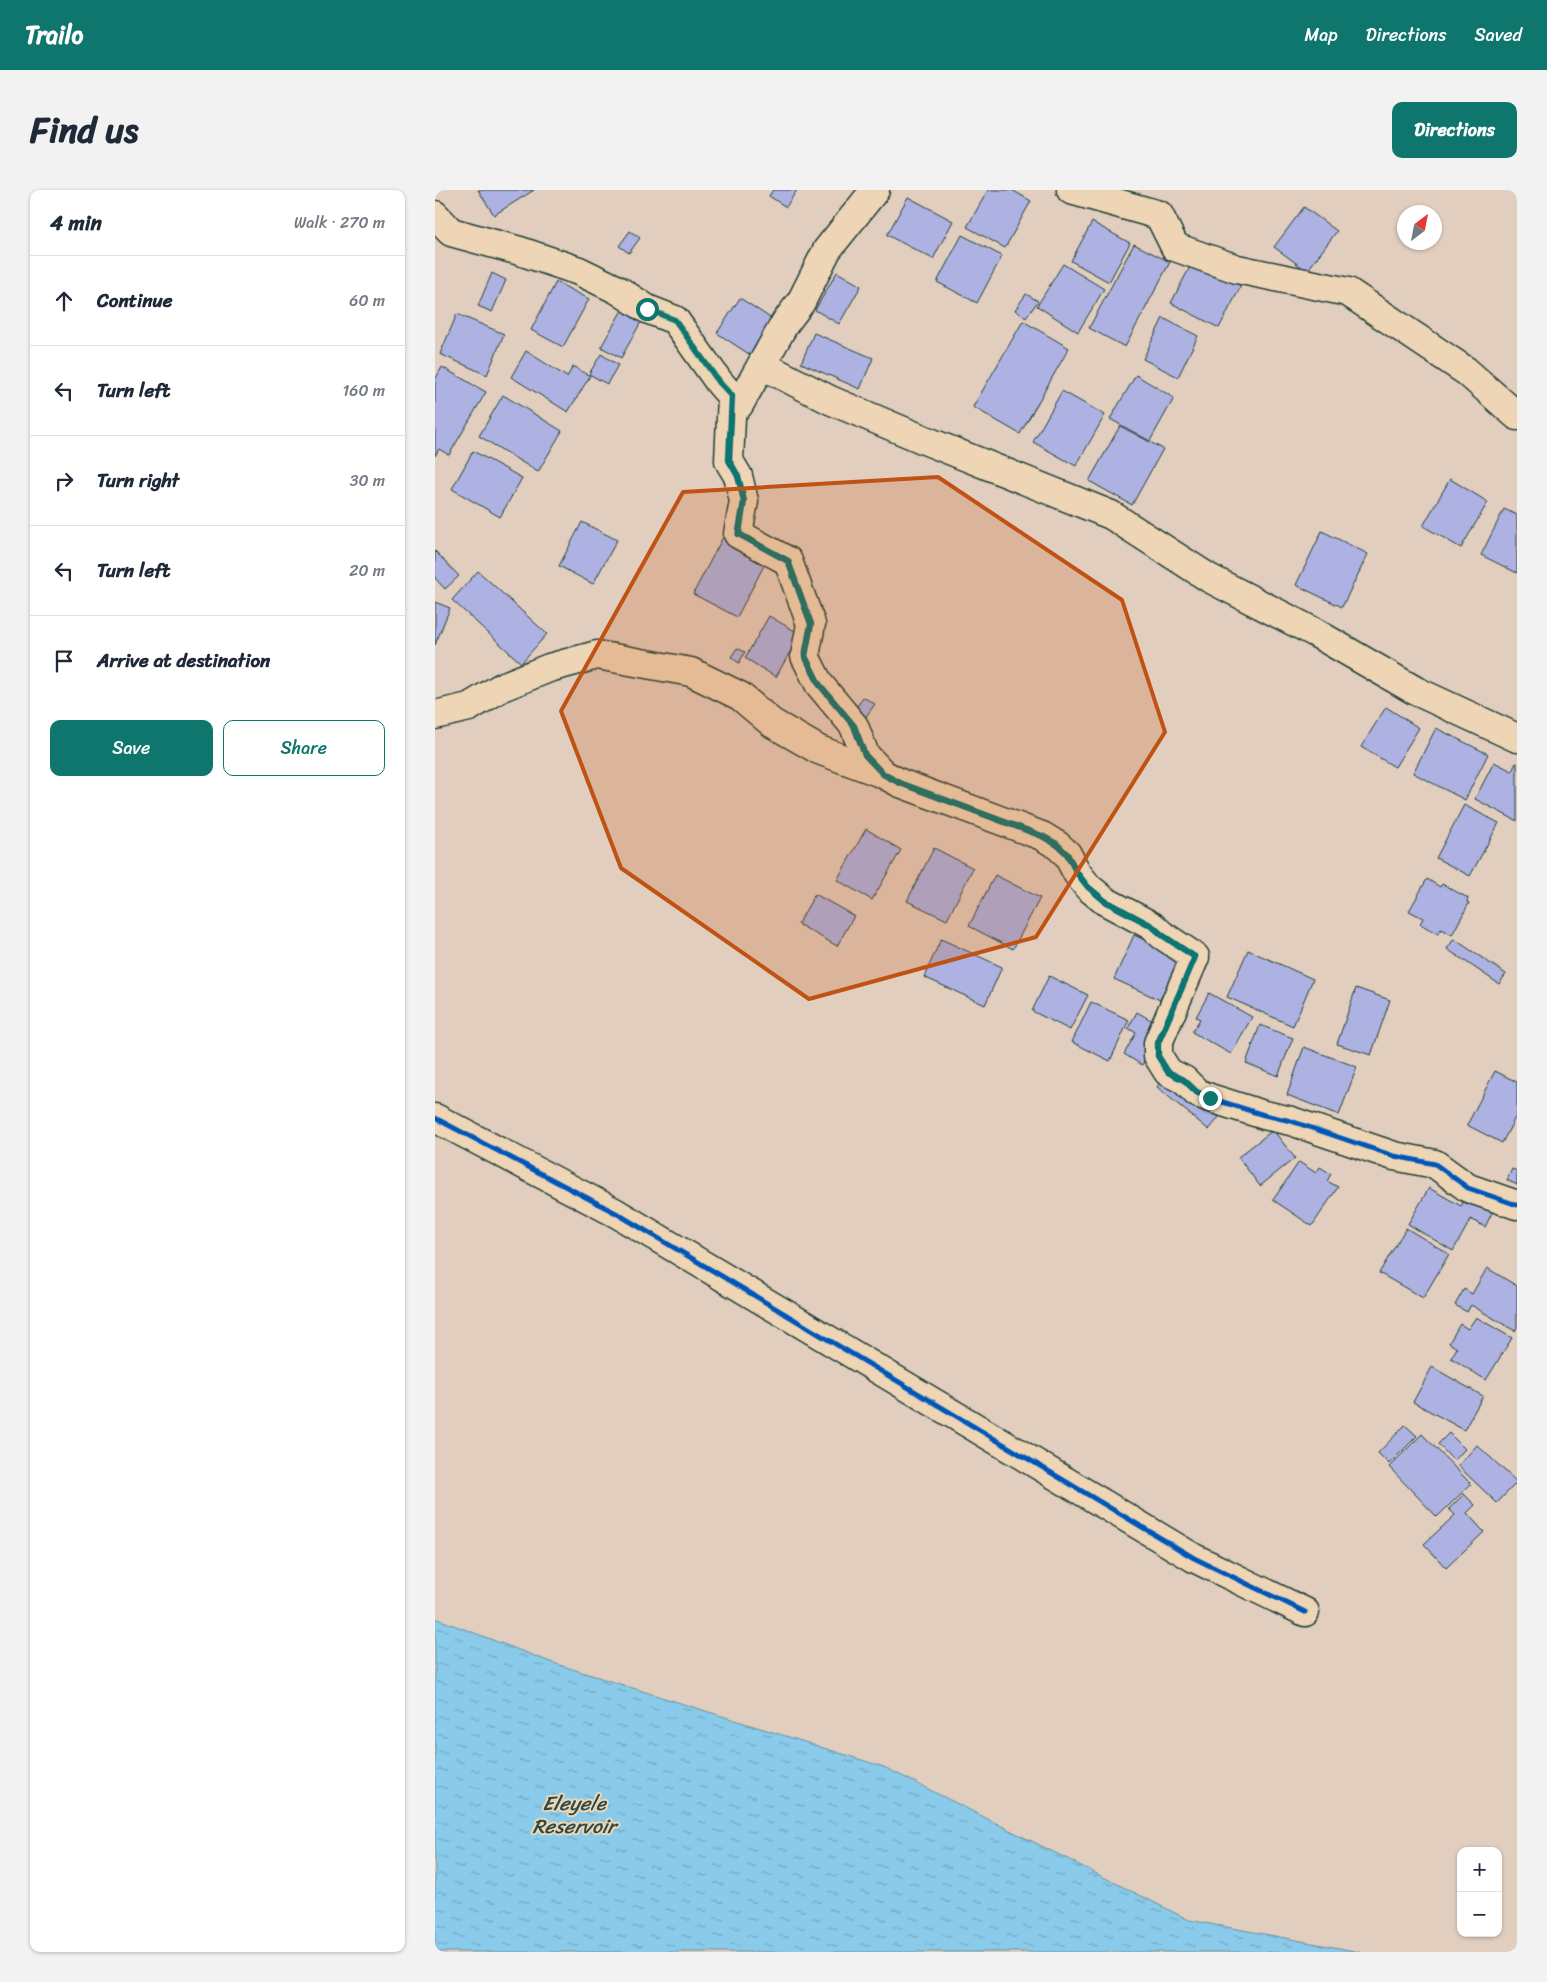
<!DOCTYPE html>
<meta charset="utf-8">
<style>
body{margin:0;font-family:Sriracha,sans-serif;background:#f2f2f3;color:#1f2937}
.controls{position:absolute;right:15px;bottom:15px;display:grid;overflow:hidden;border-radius:10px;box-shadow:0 1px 4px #0004}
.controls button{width:45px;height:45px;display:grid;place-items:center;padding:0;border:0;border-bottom:1px solid #e0e1e3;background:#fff;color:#1f2937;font:25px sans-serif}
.compass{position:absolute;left:962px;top:15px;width:45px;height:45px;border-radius:50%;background:#fff;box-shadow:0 1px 4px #0004;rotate:32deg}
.stop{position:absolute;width:15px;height:15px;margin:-11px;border:4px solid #0f766e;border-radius:50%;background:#fff}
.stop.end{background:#0f766e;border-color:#fff;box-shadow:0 1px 5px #0008}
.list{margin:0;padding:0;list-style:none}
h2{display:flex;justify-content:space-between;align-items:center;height:65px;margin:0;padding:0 20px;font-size:21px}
h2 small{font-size:16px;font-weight:400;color:#747a83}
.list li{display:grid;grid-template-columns:32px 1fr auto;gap:15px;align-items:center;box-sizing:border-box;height:90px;padding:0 20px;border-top:1px solid #e0e1e3}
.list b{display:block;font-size:19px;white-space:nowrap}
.list em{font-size:16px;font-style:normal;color:#747a83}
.actions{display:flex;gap:10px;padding:15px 20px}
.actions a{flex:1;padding:11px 0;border:1px solid #0f766e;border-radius:10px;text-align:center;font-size:18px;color:#0f766e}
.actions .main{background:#0f766e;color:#fff}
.icon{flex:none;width:28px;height:28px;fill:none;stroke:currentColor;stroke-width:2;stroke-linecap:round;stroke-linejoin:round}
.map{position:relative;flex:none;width:1082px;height:1762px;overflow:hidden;border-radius:10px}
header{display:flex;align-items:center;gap:30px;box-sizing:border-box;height:70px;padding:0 25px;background:#0f766e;color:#fff}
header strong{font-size:24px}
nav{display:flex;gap:28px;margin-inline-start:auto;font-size:18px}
.intro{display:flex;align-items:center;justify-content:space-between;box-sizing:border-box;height:120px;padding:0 30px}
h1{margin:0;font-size:35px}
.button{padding:12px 22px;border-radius:10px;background:#0f766e;color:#fff;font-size:18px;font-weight:700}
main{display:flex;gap:30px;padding:0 30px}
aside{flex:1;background:#fff;border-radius:10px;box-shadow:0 1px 4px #0004}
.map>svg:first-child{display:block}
.water{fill:url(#water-ripples);stroke:#5f92a2}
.building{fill:#adb2e3;stroke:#1f3d34}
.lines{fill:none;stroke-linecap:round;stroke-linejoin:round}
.street-casing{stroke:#1f3d34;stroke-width:31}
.street{stroke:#eed5b6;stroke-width:28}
.cycleway-casing{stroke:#eed5b6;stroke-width:8}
.cycleway{stroke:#0057b8;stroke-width:5}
.route{stroke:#0f766e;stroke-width:6}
.marked{fill:#c05314;fill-opacity:0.2;stroke:#c05314;stroke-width:4;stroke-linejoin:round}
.labels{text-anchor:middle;stroke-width:4;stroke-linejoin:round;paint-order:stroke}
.water-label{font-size:20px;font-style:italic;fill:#2a4b46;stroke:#eed5b6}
</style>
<header>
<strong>Trailo</strong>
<nav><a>Map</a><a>Directions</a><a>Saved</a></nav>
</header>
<div class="intro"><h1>Find us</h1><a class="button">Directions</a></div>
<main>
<aside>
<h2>4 min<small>Walk · 270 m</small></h2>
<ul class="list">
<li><svg class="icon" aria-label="ahead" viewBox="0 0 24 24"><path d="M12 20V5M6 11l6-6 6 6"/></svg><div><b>Continue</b></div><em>60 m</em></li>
<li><svg class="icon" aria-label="left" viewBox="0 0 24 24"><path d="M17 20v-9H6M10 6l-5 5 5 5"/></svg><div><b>Turn left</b></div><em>160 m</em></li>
<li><svg class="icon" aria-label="right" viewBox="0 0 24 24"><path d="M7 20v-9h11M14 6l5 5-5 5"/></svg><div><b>Turn right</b></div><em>30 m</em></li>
<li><svg class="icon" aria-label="left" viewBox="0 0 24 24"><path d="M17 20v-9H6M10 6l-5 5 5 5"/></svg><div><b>Turn left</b></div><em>20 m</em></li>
<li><svg class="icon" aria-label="arrive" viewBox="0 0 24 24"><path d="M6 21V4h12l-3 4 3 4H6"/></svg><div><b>Arrive at destination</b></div></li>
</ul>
<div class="actions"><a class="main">Save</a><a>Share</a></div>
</aside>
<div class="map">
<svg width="1082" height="1762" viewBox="0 0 1082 1762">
<defs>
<pattern id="water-ripples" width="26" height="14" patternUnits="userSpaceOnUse" patternTransform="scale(1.25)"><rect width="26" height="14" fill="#8acbeb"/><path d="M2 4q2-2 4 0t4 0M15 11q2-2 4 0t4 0" fill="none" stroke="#70a6bf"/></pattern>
</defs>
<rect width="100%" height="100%" fill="#e1cebf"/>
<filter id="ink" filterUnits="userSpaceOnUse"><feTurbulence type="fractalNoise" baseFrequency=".02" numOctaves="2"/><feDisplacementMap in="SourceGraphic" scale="10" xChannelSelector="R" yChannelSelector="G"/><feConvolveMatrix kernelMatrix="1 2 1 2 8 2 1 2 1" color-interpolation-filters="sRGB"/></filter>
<g filter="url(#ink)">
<path class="water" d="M0,1428l118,45 331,104 305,153 171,32h-925z"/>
<g class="building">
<path d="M43,0h56l-40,25z"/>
<path d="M338,0h24l-11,17 -17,-11z"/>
<path d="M553,0h24l19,11 -26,47 -38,-21z"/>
<path d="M473,7l45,24 -20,38 -46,-24z"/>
<path d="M869,17l33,24 -30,40 -33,-24z"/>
<path d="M657,32l38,21 -21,39 -38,-21z"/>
<path d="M195,41l10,7 -11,15 -10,-7z"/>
<path d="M527,45l40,21 -25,47 -40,-21z"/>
<path d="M699,54l36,18 -45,85 -36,-19z"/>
<path d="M758,71l48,25 -22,42 -48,-25z"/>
<path d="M628,74l41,25 -26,43 -41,-26z"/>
<path d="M402,82l24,14 -22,38 -24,-14z"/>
<path d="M57,83l14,7 -14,32 -14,-6z"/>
<path d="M121,92l33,17 -26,48 -32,-17z"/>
<path d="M591,104l12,7 -12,17 -11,-8z"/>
<path d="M305,108l35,23 -23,35 -35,-23z"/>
<path d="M187,120l20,10 -21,38 -20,-11z"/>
<path d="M22,124l47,20 -17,41 -47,-21z"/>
<path d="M728,128l35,18 -20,41 -35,-18z"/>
<path d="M588,131l46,27 -49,86 -47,-27z"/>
<path d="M379,143l59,25 -13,31 -59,-26z"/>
<path d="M91,161l41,26 6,-11 17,10 -22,36 -57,-35z"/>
<path d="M166,164l17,11 -11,19 -18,-10z"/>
<path d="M7,177l44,25 -37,63 -10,-6 -4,7v-76z"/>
<path d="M701,185l38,23 -24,43 -40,-22z"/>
<path d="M627,201l43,24 -29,51 -43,-24z"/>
<path d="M68,205l59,36 -24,41 -59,-36z"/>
<path d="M685,236l43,23 -31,56 -43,-24z"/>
<path d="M38,261l49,27 -22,39 -48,-28z"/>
<path d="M1015,289l38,23 -27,46 -38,-22z"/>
<path d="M1069,319l13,6v58l-36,-18z"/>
<path d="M147,332l35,18 -24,44 -34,-18z"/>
<path d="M887,341l46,23 -26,53 -46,-22z"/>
<path d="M289,345l44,23 -31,59 -44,-23z"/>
<path d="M0,361l24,25 -14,13 -10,-11z"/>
<path d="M43,381l69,63 -26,29 -69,-63z"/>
<path d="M0,412l15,6 -15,37z"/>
<path d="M334,426l31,18 -24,43 -31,-19z"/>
<path d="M302,458l8,4 -6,11 -8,-6z"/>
<path d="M428,507l12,7 -12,17 -11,-7z"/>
<path d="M951,517l33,21 -24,39 -34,-20z"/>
<path d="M1001,538l52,26 -23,46 -52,-27z"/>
<path d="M1059,572l18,9 4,-8h1v58l-42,-22z"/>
<path d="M1029,615l35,18 -29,53 -34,-18z"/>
<path d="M431,639l35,21 -29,50 -35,-20z"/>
<path d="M499,658l39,20 -26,52 -40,-19z"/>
<path d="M560,685l45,23 -27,51 -44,-23z"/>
<path d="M992,689l13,8 2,-3 26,14 -1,4 2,1 -17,32 -11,-6 -3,5 -18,-10 3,-6 -14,-7z"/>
<path d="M380,704l39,22 -17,30 -39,-22z"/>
<path d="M699,745l46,21 -20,44 -46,-21z"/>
<path d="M506,749l61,28 -17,38 -61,-28z"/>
<path d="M1019,749l52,35 -7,10 -52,-35z"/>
<path d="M813,760l65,29 -20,47 -66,-29z"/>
<path d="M614,786l39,19 -18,35 -38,-19z"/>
<path d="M921,798l34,12 -19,55 -34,-11z"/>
<path d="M774,803l43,24 -21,37 -39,-22 8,-13 -4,-2z"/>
<path d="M656,812l38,18 -19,41 -38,-19z"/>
<path d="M702,822l26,15 -21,38 -18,-11 12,-21 -8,-5z"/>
<path d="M825,835l33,13 -15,38 -32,-13z"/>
<path d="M869,857l53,20 -18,48 -52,-20z"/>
<path d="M1060,881l22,11v32l-15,29 -35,-18z"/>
<path d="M733,884l51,43 -10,13 -52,-43z"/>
<path d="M838,940l22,28 -35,28 -22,-29z"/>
<path d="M864,972l17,11 4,-6 11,7 -4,7 11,6 -26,39 -39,-26z"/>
<path d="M1077,979l5,2v14l-10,-5z"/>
<path d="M994,998l32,18 6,-10 26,15 -8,16 -14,-8 -18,32 -45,-27z"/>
<path d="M971,1038l43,26 -26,44 -44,-25z"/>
<path d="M1052,1078l30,18v41l-2,4 -44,-26 -4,7 -12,-7 9,-16 8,5z"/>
<path d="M1041,1127l36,21 -26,42 -35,-22 6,-10 -8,-5 11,-19 8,5z"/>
<path d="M997,1177l51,29 -19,34 -51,-28z"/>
<path d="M970,1235l12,11 -28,28 -11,-11z"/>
<path d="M1014,1243l16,16 -11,12 -16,-17z"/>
<path d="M987,1244l49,50 -34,33 -48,-50z"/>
<path d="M1042,1255l40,37 -20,21 -39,-37z"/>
<path d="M1029,1304l11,11 -8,8 17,19 -38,36 -22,-24 31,-29 -6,-6z"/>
</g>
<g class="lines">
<g class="street-casing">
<g id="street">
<path d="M636,0l88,25 16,32 62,22 111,23 118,79 51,45"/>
<path d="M0,25l16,17 69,19 59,20 39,19 29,19 28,11 44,62 20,23 46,-82 16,-21 26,-52 48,-60"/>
<path d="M327,175l68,35 97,41 184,74 98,63 105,54 102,59 101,47"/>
<path d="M297,206l-3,65 9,15 6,25 -6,33 50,27 23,63 -6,32 14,28 35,42 11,29 18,19 17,9 142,53 15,9 10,9 10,19 11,14 17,14 47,25 10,9 33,22 -37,86v13l10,16 16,8 13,13 13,5 54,17 27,6 103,35 41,8 33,24 49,17"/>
<path d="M0,525l34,-8 33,-20 47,-19 48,-13 94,17 49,24 32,27 47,27 62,23"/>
<path d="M0,928l181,95 578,345 111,54"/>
</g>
</g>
<use href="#street" class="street"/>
<g class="cycleway-casing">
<g id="cycleway">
<path d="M297,206l-3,65 9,15 6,25 -6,33 50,27 23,63 -6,32 14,28 35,42 11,29 18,19 17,9 142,53 15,9 10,9 10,19 11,14 17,14 47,25 10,9 33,22 -37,86v13l10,16 16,8 13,13 13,5 54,17 27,6 103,35 41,8 33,24 49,17"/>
<path d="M0,928l181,95 578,345 111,54"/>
</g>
</g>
<use href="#cycleway" class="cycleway"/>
</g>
</g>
<g class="lines" filter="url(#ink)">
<path class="route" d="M212,119l28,11 44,62 13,14 -3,64 9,16 6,25 -5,33 49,27 23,63 -6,32 14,28 35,42 11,29 18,19 17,9 142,53 15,8 10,10 10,19 11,14 17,14 47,25 10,9 33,22 -37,86v13l10,16 16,8 13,12 13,6"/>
</g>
<path class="marked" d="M503,287l184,123 43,132 -129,205 -227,62 -188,-131 -60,-157 122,-219z"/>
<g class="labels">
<g class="water-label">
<text x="139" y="1620">Eleyele<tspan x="139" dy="23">Reservoir</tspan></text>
</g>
</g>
</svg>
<div class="controls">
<button>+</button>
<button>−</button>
</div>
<svg class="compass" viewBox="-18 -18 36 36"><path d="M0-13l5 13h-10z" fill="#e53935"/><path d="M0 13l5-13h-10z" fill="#747a83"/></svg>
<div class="stop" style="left:212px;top:119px"></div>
<div class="stop end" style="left:775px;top:908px"></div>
</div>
</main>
